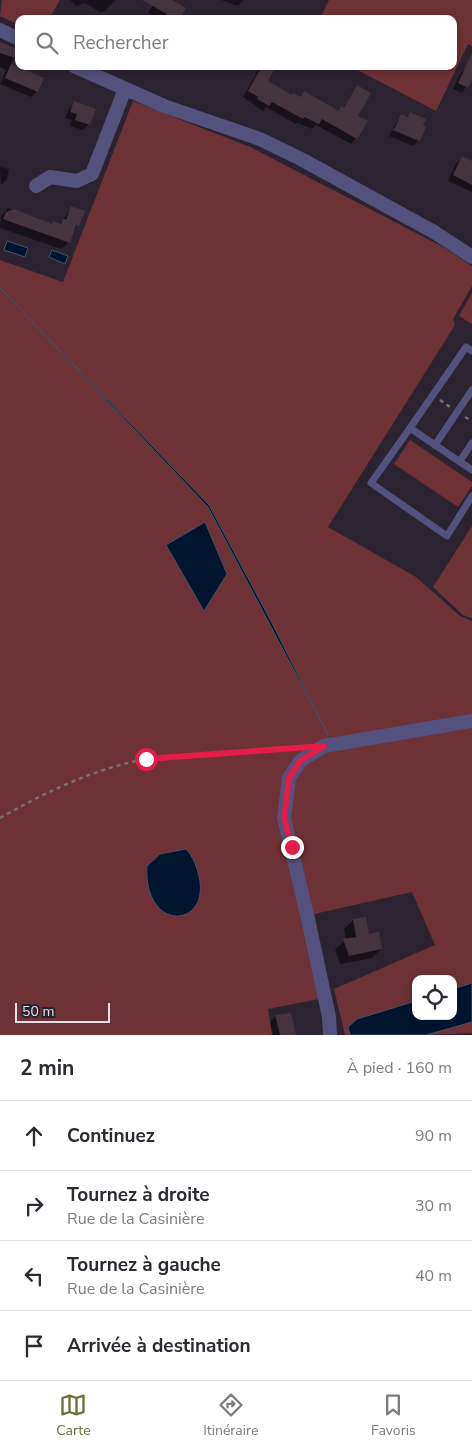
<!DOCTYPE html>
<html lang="fr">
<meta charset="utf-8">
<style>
body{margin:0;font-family:"Nunito Sans",sans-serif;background:#f7f7f7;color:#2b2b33}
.controls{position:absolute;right:15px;bottom:15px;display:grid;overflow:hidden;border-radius:10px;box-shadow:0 2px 8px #0003}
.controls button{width:45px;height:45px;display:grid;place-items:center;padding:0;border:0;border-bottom:1px solid #e1e1e2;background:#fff;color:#2b2b33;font:25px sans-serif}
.scale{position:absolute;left:15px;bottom:12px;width:95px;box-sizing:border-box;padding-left:5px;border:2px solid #e5dfe8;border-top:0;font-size:14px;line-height:18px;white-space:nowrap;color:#e5dfe8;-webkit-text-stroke:4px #2c2330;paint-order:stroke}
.stop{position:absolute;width:15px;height:15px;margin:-11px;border:4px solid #e11d48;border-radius:50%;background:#fff}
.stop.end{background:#e11d48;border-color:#fff;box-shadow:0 1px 5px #0008}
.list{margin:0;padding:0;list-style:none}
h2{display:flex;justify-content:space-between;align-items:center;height:65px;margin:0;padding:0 20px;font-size:21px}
h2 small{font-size:16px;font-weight:400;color:#7c7c81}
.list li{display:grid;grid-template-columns:32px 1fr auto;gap:15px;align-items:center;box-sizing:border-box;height:70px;padding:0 20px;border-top:1px solid #e1e1e2}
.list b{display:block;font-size:19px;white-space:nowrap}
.list p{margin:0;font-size:16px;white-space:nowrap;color:#7c7c81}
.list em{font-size:16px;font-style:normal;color:#7c7c81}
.icon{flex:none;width:28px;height:28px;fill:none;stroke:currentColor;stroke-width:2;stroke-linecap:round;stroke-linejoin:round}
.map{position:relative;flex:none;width:472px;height:1035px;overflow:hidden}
.search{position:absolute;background:#fff;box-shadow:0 2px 8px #0003;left:15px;right:15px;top:15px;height:55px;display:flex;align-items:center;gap:12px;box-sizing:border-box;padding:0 18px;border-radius:10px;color:#7c7c81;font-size:19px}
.sheet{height:345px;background:#fff}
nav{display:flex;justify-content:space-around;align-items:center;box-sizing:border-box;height:70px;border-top:1px solid #e1e1e2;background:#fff;font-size:14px;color:#7c7c81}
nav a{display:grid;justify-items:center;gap:2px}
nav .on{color:#6c6e3b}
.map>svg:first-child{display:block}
.green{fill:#6e3135}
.water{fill:#02152f;stroke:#465266}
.shadow{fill:#0007}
.building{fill:#45343d}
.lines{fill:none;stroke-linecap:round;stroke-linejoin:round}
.path{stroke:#776f7a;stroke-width:2.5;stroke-dasharray:4 4;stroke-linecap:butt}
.service{stroke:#53517d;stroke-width:7}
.minor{stroke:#53517d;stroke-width:14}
.route{stroke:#e11d48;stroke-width:6}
</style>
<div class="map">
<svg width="472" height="1035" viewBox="0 0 472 1035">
<rect width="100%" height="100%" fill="#2c2330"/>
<g class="green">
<path d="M2,0h58l-11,19h-30v6l-19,-9z"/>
<path d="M329,0h143v46l-4,-2 -32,67 -86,-45h103v-47h-133z"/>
<path d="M133,101l117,46 193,100 29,19v20l-19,33 2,6 -127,202 88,50 44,39 12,5v362l-19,6v-10h-37v22l-59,18 -9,8 2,8h-5l-11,-46 101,-44 -23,-53 -111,25 18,82 -51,10 4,26h-272v-775l63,22z"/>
<path d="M472,293v31l-13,-8z"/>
<path d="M410,440l62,42v4l-14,21 -64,-43z"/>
<path d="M472,526v92l-9,-3 -30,-28z"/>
<path d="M472,1022v11l-46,2z"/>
</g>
<g class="water">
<path d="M7,241l21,7 -3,9 -21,-7z"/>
<path d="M52,250l16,6 -3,8 -16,-7z"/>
<path d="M0,288l209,217 64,120 55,110 -120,-228z"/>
<path d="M205,522l22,52 -23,37 -38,-66z"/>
<path d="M186,849c8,9 10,16 13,27 12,53 -56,57 -52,-10l13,-12z"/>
<path d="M472,983v39l-46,13h-76l-2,-8 9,-8 59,-18v15h37v-27z"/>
</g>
<g class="shadow">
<path d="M70,0h45l-10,11 -5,1 -15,-9 -9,3z"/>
<path d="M156,0h13l10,19h-20l-11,-6z"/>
<path d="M221,0h22l-5,6z"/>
<path d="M0,44l16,6 -5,15 26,26 -6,6 -31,-13 6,-14 -6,-3z"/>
<path d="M264,66l8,5 -6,11 25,14 9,2 4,-5 33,18 6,-2 14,-22 -1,51 -5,6 -35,-19 -4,4 -14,-6 -2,1 -30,-17 -3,4 -20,-14 15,-26z"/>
<path d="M466,68l6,3v6l-10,16 -9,-4 7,-15z"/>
<path d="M75,103l14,21 -6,6 -13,-4 2,-6 -7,-2 4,-9z"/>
<path d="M411,113l8,27 -1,1v-2l-25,-11 8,-12 5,2z"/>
<path d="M392,130l26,11 -5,5 -24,-10z"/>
<path d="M462,158l10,5v29l-24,-11 8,-17z"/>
<path d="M0,167l9,2 -2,10 -6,6z"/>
<path d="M8,208l43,17 2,-2 5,2 14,-17 11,4 -14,30 -8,7 -61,-21 1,-12z"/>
<path d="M353,920l28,29 -9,9 -32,6 -5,-15 11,-9 -2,-11z"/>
<path d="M276,1016l19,19h-22l-3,-13z"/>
</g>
<g class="building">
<path d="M142,0h30l14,8 -6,11h-16l3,-5z"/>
<path d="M0,42l19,8v9l-19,-6z"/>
<path d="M472,53v27l-4,8 -10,-5z"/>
<path d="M11,64l33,14 -6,14 -33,-14z"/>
<path d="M262,66l12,4 -6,11 24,14 1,-2 8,4 3,-6 35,20 2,-5 3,2 13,-23 14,8 -13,23 10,5 -11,18 -35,-20 -3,5 -15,-7 -1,2 -31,-17 -3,4 -12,-7 1,-2 -10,-6z"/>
<path d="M74,101l22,8 -6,16 -15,-5 2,-6 -7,-2z"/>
<path d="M410,112l16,7 -3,6 3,2 -6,14 -26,-11 7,-16 7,3z"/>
<path d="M462,156l10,5v24l-19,-10z"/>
<path d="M71,206l14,5 -6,15 -3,-1 -6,18 -67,-24 3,-7 8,-3 38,15 1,-3 8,3 2,-6 3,2z"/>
<path d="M366,917l3,17 10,-2 3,17 -33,7 -6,-17 13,-2 -3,-18z"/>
<path d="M291,1013l5,22h-16l-5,-20z"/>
</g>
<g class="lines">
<g class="path">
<path d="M440,400l10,7"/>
<path d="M465,417l7,4"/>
<path d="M0,818c46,-26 93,-49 146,-59l147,-10"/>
</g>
<g class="service">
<path d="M472,351l-6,-4 -56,81 62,42"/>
<path d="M410,428l-39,55 76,53 25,-40"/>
<path d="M435,445l37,-55"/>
<path d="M460,461l12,-18"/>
</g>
<g class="minor">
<path d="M0,30l19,9"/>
<path d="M74,66l90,40 96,33 41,20 133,73 38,25"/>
<path d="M36,186l14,-9 27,4 15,-7 33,-85"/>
<path d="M330,1035l-1,-18 -21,-98 -24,-101 5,-40 11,-17 24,-15 148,-25"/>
</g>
</g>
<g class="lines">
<path class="route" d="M146,759l178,-13 -24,15 -11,17 -5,40 8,29"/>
</g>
</svg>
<div class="controls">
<button><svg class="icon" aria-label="locate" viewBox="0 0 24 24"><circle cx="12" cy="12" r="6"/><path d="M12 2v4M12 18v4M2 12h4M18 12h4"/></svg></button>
</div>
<div class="scale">50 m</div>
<div class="stop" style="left:146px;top:759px"></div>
<div class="stop end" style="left:292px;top:847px"></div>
<div class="search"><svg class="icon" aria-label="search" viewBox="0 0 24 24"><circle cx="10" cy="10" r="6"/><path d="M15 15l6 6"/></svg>Rechercher</div>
</div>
<section class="sheet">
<h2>2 min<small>À pied · 160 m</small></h2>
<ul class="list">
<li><svg class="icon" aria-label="ahead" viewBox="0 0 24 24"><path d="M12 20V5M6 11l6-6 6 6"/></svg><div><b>Continuez</b></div><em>90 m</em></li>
<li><svg class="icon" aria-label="right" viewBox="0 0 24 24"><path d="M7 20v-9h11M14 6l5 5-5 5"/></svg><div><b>Tournez à droite</b><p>Rue de la Casinière</p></div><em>30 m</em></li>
<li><svg class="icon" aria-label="left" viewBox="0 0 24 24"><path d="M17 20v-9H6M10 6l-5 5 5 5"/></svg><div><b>Tournez à gauche</b><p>Rue de la Casinière</p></div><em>40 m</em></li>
<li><svg class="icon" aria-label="arrive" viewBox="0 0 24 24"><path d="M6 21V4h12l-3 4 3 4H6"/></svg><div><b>Arrivée à destination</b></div></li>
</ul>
</section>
<nav>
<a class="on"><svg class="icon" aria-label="map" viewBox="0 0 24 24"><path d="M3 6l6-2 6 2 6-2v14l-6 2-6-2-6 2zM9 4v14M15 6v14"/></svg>Carte</a>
<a><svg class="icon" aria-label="directions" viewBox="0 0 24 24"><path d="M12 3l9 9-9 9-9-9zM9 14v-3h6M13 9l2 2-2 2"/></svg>Itinéraire</a>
<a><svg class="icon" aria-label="saved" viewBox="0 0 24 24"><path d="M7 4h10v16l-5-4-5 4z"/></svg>Favoris</a>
</nav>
